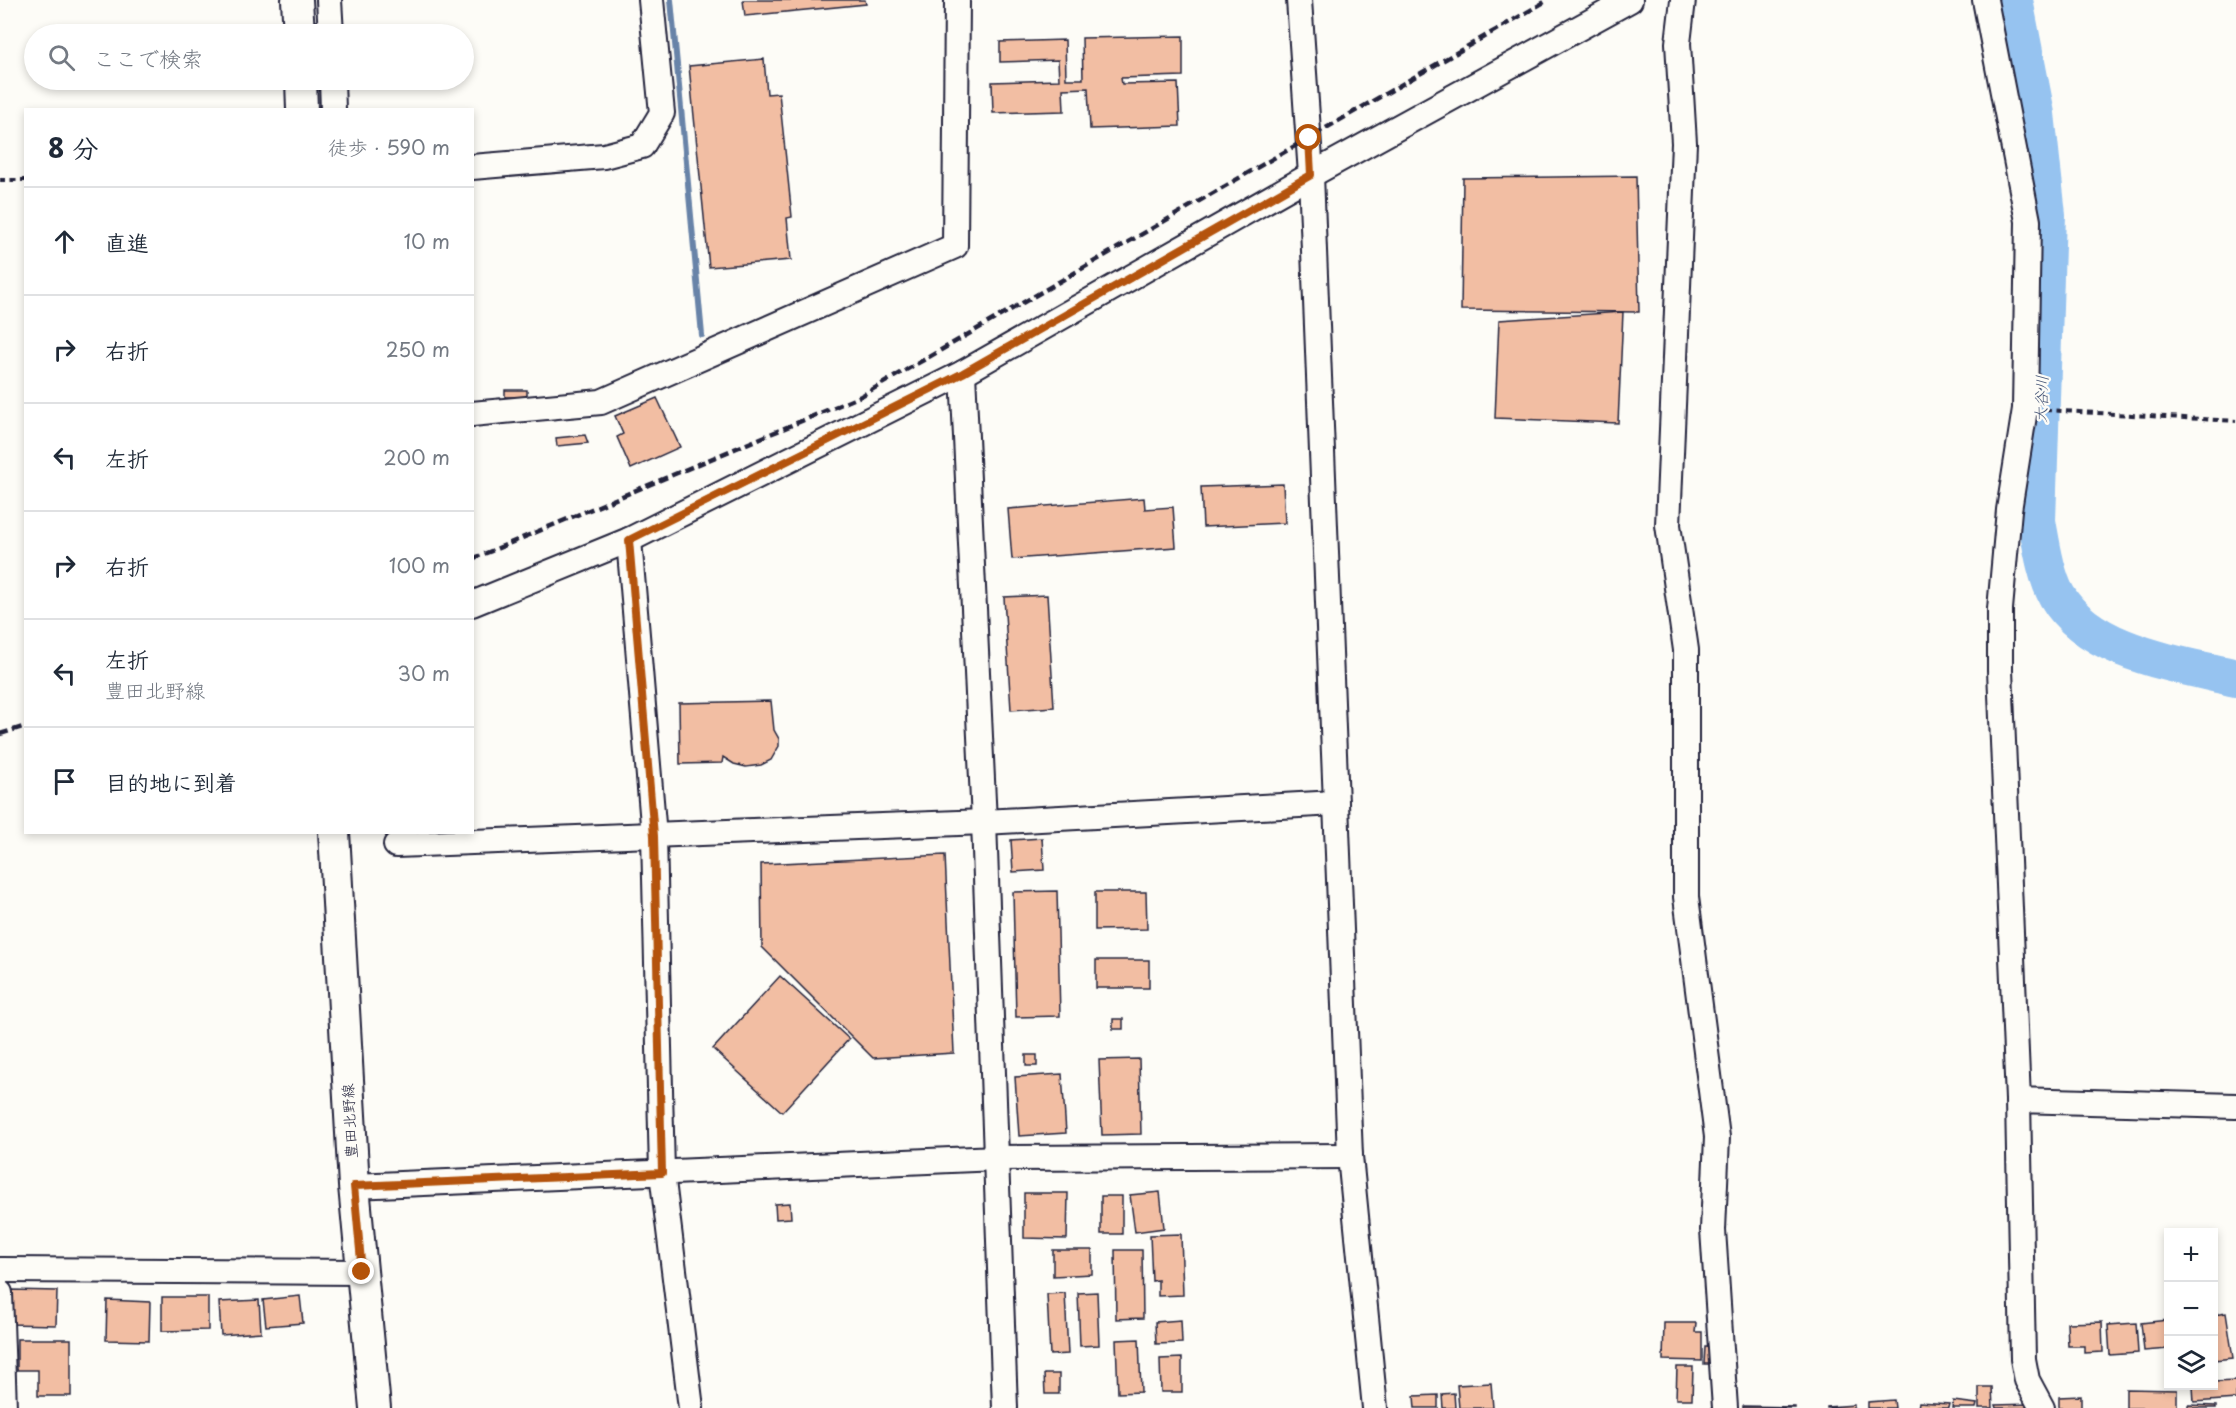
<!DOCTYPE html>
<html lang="ja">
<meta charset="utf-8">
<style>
body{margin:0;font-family:"Playpen Sans","Klee One",sans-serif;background:#f6f6f7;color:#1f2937}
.controls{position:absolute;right:18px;bottom:18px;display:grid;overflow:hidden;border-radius:0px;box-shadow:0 3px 9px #0003}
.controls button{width:54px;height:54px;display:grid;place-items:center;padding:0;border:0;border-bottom:2px solid #e0e1e3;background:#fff;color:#1f2937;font:30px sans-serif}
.stop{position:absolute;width:18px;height:18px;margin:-14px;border:4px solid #b45309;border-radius:50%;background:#fff}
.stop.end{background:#b45309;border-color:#fff;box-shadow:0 2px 6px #0008}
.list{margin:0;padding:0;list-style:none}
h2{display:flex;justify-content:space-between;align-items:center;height:78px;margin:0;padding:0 24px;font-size:26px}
h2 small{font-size:20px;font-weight:400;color:#747a83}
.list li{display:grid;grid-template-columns:39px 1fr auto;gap:18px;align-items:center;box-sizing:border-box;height:108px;padding:0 24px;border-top:2px solid #e0e1e3}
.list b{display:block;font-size:22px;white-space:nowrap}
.list p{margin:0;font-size:20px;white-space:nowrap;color:#747a83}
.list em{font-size:20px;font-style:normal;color:#747a83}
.icon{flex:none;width:33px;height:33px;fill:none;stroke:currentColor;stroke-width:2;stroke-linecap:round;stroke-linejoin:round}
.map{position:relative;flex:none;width:2236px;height:1408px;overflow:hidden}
.search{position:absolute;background:#fff;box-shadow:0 3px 9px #0003;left:24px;top:24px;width:450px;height:66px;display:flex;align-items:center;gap:15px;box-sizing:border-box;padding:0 21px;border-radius:33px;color:#747a83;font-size:22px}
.panel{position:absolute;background:#fff;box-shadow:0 3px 9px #0003;left:24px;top:108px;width:450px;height:726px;border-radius:0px}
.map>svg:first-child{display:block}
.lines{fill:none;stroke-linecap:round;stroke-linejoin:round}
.stream{stroke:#6883a8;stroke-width:6}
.river{stroke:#96c3f0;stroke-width:38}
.building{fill:#f2bea3;stroke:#22223b;stroke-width:1.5}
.minor-casing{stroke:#22223b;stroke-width:28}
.major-casing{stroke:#22223b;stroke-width:34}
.path{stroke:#22223b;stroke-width:4;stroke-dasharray:6 4.5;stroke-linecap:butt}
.minor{stroke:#fdfcf7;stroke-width:24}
.major{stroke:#fdfcf7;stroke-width:30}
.rail{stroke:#22223b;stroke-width:4.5;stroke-dasharray:9 4.5;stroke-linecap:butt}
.route{stroke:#b45309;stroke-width:8}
.labels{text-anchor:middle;stroke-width:4.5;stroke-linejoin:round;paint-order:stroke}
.street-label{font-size:15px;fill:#22223b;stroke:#fdfcf7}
.water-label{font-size:16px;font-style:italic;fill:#4b5a7a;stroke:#fdfcf7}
</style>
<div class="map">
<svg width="2236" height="1408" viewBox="0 0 2236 1408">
<rect width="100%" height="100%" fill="#fdfcf7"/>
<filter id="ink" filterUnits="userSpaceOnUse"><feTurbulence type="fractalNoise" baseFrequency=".0167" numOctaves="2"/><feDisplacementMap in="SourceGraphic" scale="12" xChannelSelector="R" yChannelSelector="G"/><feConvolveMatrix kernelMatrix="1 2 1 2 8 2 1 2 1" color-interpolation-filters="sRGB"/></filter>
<g filter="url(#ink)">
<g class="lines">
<path class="stream" d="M671,0l31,335"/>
<path class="river" d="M2014,0l22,114 11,101 -10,306c4,22 9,56 20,75 33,57 122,68 179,82"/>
</g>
<g class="building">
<path d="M743,0h122l1,4 -121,12z"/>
<path d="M1183,36v40l-62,2 1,6 56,-1 2,43 -90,3 -2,-41 -25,1 1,22 -71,2 -1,-31 67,-2 -1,-20 -58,2v-20l65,-2 1,39h17l-1,-41z"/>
<path d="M764,59l3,35 12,-1 13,124 -5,1 4,42 -82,7 -20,-201z"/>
<path d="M1636,176l3,136 -178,-2 2,-132z"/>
<path d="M1623,312l-5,111 -123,-5 4,-98z"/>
<rect x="505" y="390" width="22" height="7"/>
<path d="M657,398l23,49 -49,22 -14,-32 6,-3 -8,-18z"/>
<path d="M585,435l3,8 -31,3 -1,-8z"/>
<path d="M1283,484l2,39 -82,4 -2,-40z"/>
<path d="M1144,498l1,11 28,-2 3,40 -164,12 -4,-50z"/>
<path d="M1047,595l7,112 -43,3 -7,-113z"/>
<path d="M771,701l3,29 5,9v7l-8,14 -10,5 -15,2 -12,-3 -11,-7 -1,6 -42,1 -1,-61z"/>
<path d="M1042,838l2,32 -31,2 -2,-32z"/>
<path d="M945,855l9,198 -81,5 -111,-111 -1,-83z"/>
<path d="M1057,891l3,125 -44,1 -3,-125z"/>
<path d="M1095,892h51l1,37 -52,1z"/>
<rect x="1096" y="960" width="53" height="28"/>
<path d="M780,976l69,63 -67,73 -69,-63z"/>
<rect x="1113" y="1019" width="10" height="10"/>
<rect x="1026" y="1055" width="11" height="11"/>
<path d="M1139,1059l2,75 -39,1 -3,-75z"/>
<path d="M1062,1074l4,59 -47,3 -4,-59z"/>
<path d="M1160,1192l4,36 -29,4 -5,-37z"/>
<path d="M1024,1193h44l-1,46 -43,-1z"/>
<rect x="1101" y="1196" width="21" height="38"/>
<path d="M790,1203l1,15 -15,1 -1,-15z"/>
<path d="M1181,1234l2,61 -25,1v-16l-6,1 -2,-46z"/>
<path d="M1053,1250h39v24l-39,2z"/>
<path d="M1115,1250h27l1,68 -27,1z"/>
<path d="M9,1290l48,1 -1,34 -48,-1z"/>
<path d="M1097,1292l2,53 -19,1 -2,-53z"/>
<path d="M1065,1293l3,61 -18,1 -3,-61z"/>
<path d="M300,1296l3,27 -37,3 -3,-26z"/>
<path d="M162,1297h46v33l-46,1z"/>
<path d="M107,1300l43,2 -1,39 -43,-1z"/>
<path d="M259,1300l2,32 -40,3 -2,-33z"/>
<path d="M2226,1313l7,45 -19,2v-45z"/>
<path d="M1181,1320l1,23 -26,1 -1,-22z"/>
<path d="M2168,1320v29l-24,2 -3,-28z"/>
<path d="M2102,1322l1,30 -19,1v-7h-16l-1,-23z"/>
<path d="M1664,1323h32l-1,9h7v29l-39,-1z"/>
<path d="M2136,1323l2,30 -28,2 -2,-30z"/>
<path d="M17,1339h54v57h-33v-26h-21z"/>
<path d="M1139,1339l2,53 -23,1 -2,-53z"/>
<path d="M1705,1347h10l-1,17h-10z"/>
<path d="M1182,1358v34h-21l-1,-33z"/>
<path d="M1677,1367h16l-1,32h-16z"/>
<path d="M1044,1374h15v20h-14z"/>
<path d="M2236,1381v18l-42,3 -1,-16h21v-4z"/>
<path d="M1491,1383l2,25h-34l-2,-23z"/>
<path d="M1979,1387h13l1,21h-14z"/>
<path d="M2126,1389l51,1v18h-51z"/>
<path d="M1454,1393l1,15h-12l-1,-14z"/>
<path d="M1438,1395v13h-23l-1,-12z"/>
<path d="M2081,1396v12h-22v-11z"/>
<path d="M1894,1400l1,8h-27v-6z"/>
<path d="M1953,1401l24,3 -1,4h-24z"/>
<path d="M1919,1402l30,2 -1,4h-30z"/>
<path d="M2031,1404v4h-34l-1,-3z"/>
<path d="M1854,1405v3h-27v-1z"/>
<path d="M2188,1405l28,1v2h-28z"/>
<path d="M1743,1406l52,1v1h-52z"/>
</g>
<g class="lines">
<g class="minor-casing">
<g id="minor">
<path d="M329,0l2,34"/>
<path d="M1299,0l12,175 39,981 25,252"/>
<path d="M1683,0l-5,43 6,100 -16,382 18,125v247l31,240 -4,93 12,178"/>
<path d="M1985,0l43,221 -3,188 -16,101 -9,99v61l18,430 5,259 4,21 15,28"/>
<path d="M332,80l1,30"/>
<path d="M472,167l132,-11 38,-10 20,-33 -11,-113"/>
<path d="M963,373l21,449 21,586"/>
<path d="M472,414l129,-12 354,-156 2,-246"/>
<path d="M629,540l25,296 8,337 29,235"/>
<path d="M472,604l157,-64 334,-167 348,-198 319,-175"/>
<path d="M396,845l588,-23 352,-19"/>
<path d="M2018,1100l218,6"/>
<path d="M354,1186l643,-28 353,-2"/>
<path d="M0,1270l362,2"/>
<path d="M0,1293l4,115"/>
</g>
</g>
<g class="major-casing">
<g id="major">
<path d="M297,0l2,34"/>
<path d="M301,80l1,30"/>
<path d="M334,832l20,354 21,222"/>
</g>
</g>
<g class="path">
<path d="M0,180h26"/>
<path d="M2045,410l191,11"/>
</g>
<use href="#minor" class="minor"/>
<use href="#major" class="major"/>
<g class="rail">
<path d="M472,559l389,-163 687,-396"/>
<path d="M0,734l26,-8"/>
</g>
</g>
</g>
<g class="lines" filter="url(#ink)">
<path class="route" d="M362,1272l-8,-86 308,-13 -8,-337 -25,-296 334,-167 348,-198 -2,-37"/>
</g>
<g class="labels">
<g class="street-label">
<text transform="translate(350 1121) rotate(-93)" y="5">豊田北野線</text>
</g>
<g class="water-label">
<text transform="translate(2041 399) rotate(-88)" y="6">大谷川</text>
</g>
</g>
</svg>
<div class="controls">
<button>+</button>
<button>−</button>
<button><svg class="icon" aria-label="layers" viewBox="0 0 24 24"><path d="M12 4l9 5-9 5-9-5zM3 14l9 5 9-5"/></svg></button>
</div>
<div class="stop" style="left:1309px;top:138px"></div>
<div class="stop end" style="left:362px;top:1272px"></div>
<div class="search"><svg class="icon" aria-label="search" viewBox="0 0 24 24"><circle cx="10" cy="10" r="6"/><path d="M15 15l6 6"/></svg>ここで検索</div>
<section class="panel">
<h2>8 分<small>徒歩 · 590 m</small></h2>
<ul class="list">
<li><svg class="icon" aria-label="ahead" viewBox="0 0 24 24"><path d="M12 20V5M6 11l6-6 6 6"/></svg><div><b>直進</b></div><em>10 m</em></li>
<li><svg class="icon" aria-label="right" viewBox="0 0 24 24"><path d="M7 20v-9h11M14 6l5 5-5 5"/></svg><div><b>右折</b></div><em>250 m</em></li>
<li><svg class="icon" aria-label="left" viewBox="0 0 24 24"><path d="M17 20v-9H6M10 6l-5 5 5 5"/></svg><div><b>左折</b></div><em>200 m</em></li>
<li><svg class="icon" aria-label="right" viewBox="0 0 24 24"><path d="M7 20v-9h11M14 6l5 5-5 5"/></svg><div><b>右折</b></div><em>100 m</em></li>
<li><svg class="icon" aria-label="left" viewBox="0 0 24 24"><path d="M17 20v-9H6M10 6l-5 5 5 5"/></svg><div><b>左折</b><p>豊田北野線</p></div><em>30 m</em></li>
<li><svg class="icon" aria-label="arrive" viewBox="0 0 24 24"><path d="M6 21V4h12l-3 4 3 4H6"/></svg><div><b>目的地に到着</b></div></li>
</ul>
</section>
</div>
